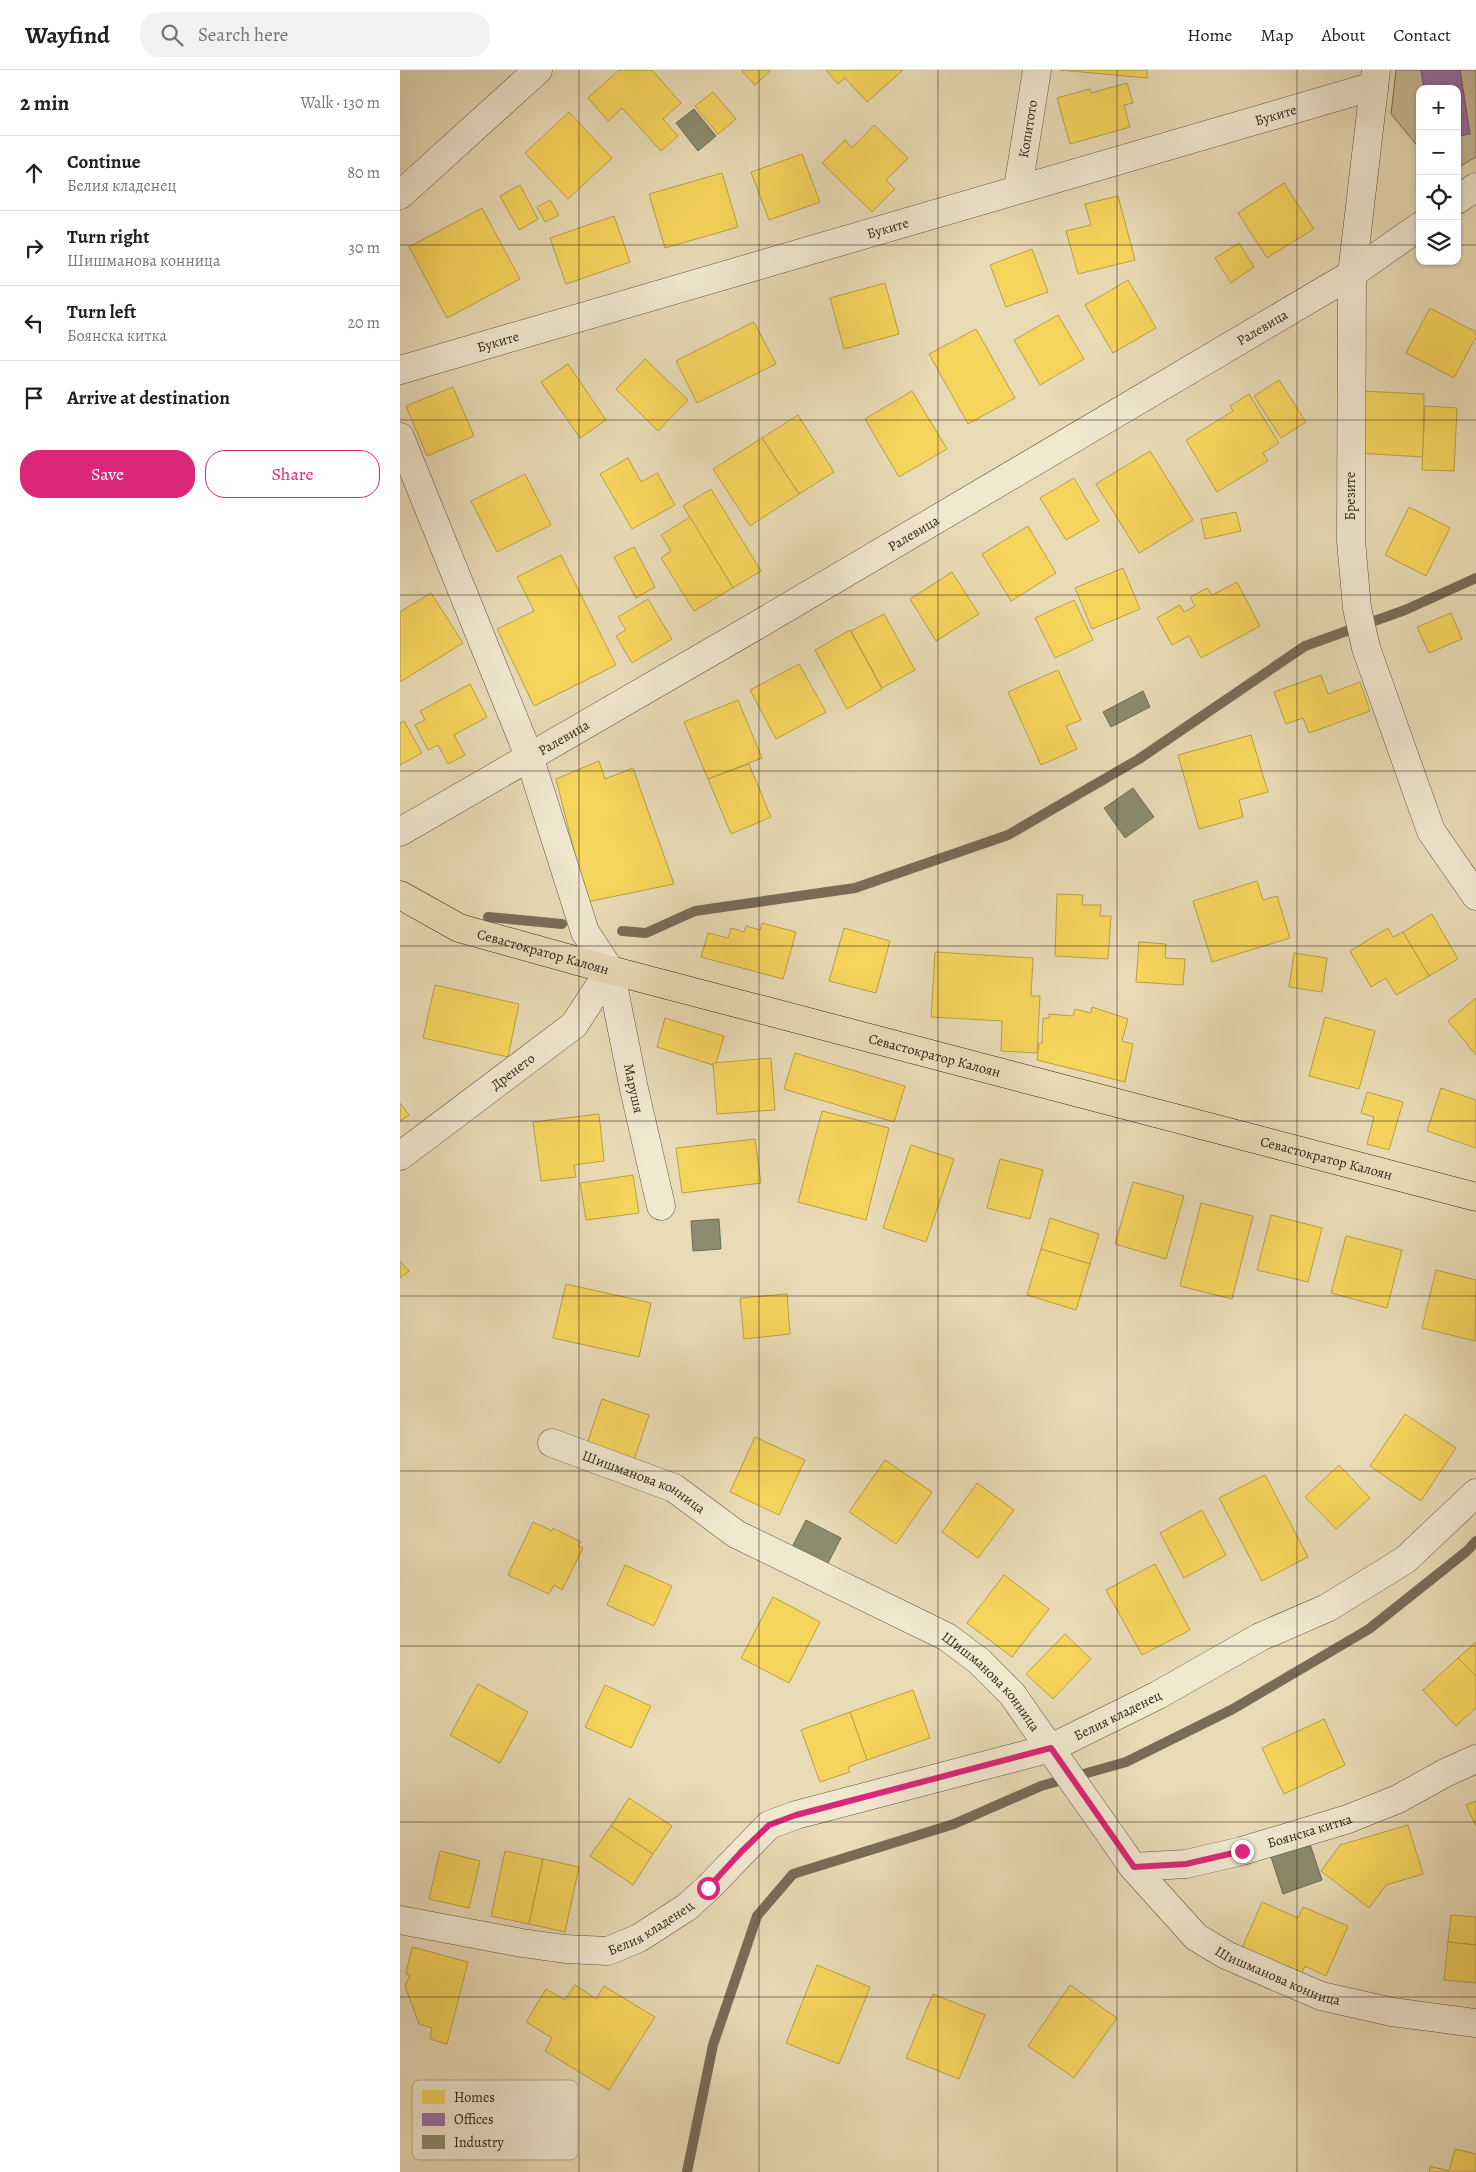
<!DOCTYPE html>
<meta charset="utf-8">
<style>
body{margin:0;font-family:Alegreya,serif;background:#f2f2f2;color:#202124}
.controls{position:absolute;right:15px;top:15px;display:grid;overflow:hidden;border-radius:10px;box-shadow:0 1px 4px #0004}
.controls button{width:45px;height:45px;display:grid;place-items:center;padding:0;border:0;border-bottom:1px solid #e0e0e0;background:#fff;color:#202124;font:25px sans-serif}
.stop{position:absolute;width:15px;height:15px;margin:-11px;border:4px solid #db2777;border-radius:50%;background:#fff}
.stop.end{background:#db2777;border-color:#fff;box-shadow:0 1px 5px #0008}
.list{margin:0;padding:0;list-style:none}
h2{display:flex;justify-content:space-between;align-items:center;height:65px;margin:0;padding:0 20px;font-size:21px}
h2 small{font-size:16px;font-weight:400;color:#757577}
.list li{display:grid;grid-template-columns:32px 1fr auto;gap:15px;align-items:center;box-sizing:border-box;height:75px;padding:0 20px;border-top:1px solid #e0e0e0}
.list b{display:block;font-size:19px;white-space:nowrap}
.list p{margin:0;font-size:16px;white-space:nowrap;color:#757577}
.list em{font-size:16px;font-style:normal;color:#757577}
.actions{display:flex;gap:10px;padding:15px 20px}
.actions a{flex:1;padding:11px 0;border:1px solid #db2777;border-radius:20px;text-align:center;font-size:18px;color:#db2777}
.actions .main{background:#db2777;color:#fff}
.icon{flex:none;width:28px;height:28px;fill:none;stroke:currentColor;stroke-width:2;stroke-linecap:round;stroke-linejoin:round}
.map{position:relative;flex:none;width:1076px;height:2102px;overflow:hidden}
header{display:flex;align-items:center;gap:30px;box-sizing:border-box;height:70px;padding:0 25px;background:#fff;border-bottom:1px solid #e0e0e0}
header strong{font-size:24px}
nav{display:flex;gap:28px;margin-inline-start:auto;font-size:18px}
.search{width:350px;height:45px;background:#f2f2f2;display:flex;align-items:center;gap:12px;box-sizing:border-box;padding:0 18px;border-radius:20px;color:#757577;font-size:19px}
main{display:flex}
aside{flex:1;background:#fff}
.map>svg:first-child{display:block}
.green{fill:#c9bc9b;stroke:#7c705a}
.homes{fill:#f6d55c;stroke:#baa048}
.offices{fill:#9970ab;stroke:#79597f}
.industry{fill:#8c8c6e;stroke:#706c54}
.lines{fill:none;stroke-linecap:round;stroke-linejoin:round}
.stream{stroke:#796c57;stroke-width:10}
.minor-casing{stroke:#5e5140;stroke-width:29}
.major-casing{stroke:#2f2319;stroke-width:29}
.minor{stroke:#f1e8d0;stroke-width:28}
.major{stroke:#e9dbb6;stroke-width:28}
.route{stroke:#db2777;stroke-width:6}
.grid{fill:none;stroke:#2f2319;stroke-width:1;stroke-opacity:0.55}
.labels{text-anchor:middle;stroke-width:5;stroke-linejoin:round;paint-order:stroke}
.street-label{font-size:14px;fill:#2f2319;stroke:#f1e8d0}
.key{fill:#f1e8d0;stroke:#b7ad99;stroke-width:1}
.key-label{font-size:14px;fill:#2f2319}
</style>
<header>
<strong>Wayfind</strong>
<div class="search"><svg class="icon" aria-label="search" viewBox="0 0 24 24"><circle cx="10" cy="10" r="6"/><path d="M15 15l6 6"/></svg>Search here</div>
<nav><a>Home</a><a>Map</a><a>About</a><a>Contact</a></nav>
</header>
<main>
<aside>
<h2>2 min<small>Walk · 130 m</small></h2>
<ul class="list">
<li><svg class="icon" aria-label="ahead" viewBox="0 0 24 24"><path d="M12 20V5M6 11l6-6 6 6"/></svg><div><b>Continue</b><p>Белия кладенец</p></div><em>80 m</em></li>
<li><svg class="icon" aria-label="right" viewBox="0 0 24 24"><path d="M7 20v-9h11M14 6l5 5-5 5"/></svg><div><b>Turn right</b><p>Шишманова конница</p></div><em>30 m</em></li>
<li><svg class="icon" aria-label="left" viewBox="0 0 24 24"><path d="M17 20v-9H6M10 6l-5 5 5 5"/></svg><div><b>Turn left</b><p>Боянска китка</p></div><em>20 m</em></li>
<li><svg class="icon" aria-label="arrive" viewBox="0 0 24 24"><path d="M6 21V4h12l-3 4 3 4H6"/></svg><div><b>Arrive at destination</b></div></li>
</ul>
<div class="actions"><a class="main">Save</a><a>Share</a></div>
</aside>
<div class="map">
<svg width="1076" height="2102" viewBox="0 0 1076 2102">
<rect width="100%" height="100%" fill="#e9dbb6"/>
<filter id="stains"><feTurbulence type="fractalNoise" baseFrequency=".004" numOctaves="4"/><feColorMatrix values="0 0 0 0 .2 0 0 0 0 .09 0 0 0 0 .02 0 0 0 .5 -.17"/></filter>
<radialGradient id="worn" r=".72"><stop offset=".6" stop-color="#630" stop-opacity="0"/><stop offset="1" stop-color="#630" stop-opacity=".3"/></radialGradient>
<g class="green">
<path d="M996,0h25l3,19h-4v60l-29,-35z"/>
<path d="M1060,0h15l1,2v85l-19,11v-32l13,-2z"/>
</g>
<g class="homes">
<path d="M219,0h33l29,33 -18,16 15,17 -17,15 -39,-43 -14,13 -20,-23z"/>
<path d="M341,0h30l-16,15z"/>
<path d="M426,0h77l-36,32 -22,-24 -7,6z"/>
<path d="M660,0h87v8z"/>
<path d="M727,13l6,20 -9,2 6,22 -60,17 -13,-46 33,-9 1,4z"/>
<path d="M313,22l23,27 -18,15 -23,-28z"/>
<path d="M169,42l43,46 -44,41 -43,-46z"/>
<path d="M474,55l34,33 -22,22 9,9 -23,23 -50,-49 23,-23 7,8z"/>
<path d="M402,84l18,48 -51,18 -18,-48z"/>
<path d="M322,103l16,54 -73,21 -16,-54z"/>
<path d="M884,113l30,46 -47,29 -29,-45z"/>
<path d="M120,115l18,34 -19,11 -19,-34z"/>
<path d="M718,126l17,64 -57,14 -12,-43 25,-6 -6,-21z"/>
<path d="M150,130l9,15 -14,7 -8,-15z"/>
<path d="M82,138l38,71 -73,39 -38,-71z"/>
<path d="M214,146l16,46 -64,22 -16,-46z"/>
<path d="M839,173l15,24 -23,16 -16,-25z"/>
<path d="M632,179l16,43 -42,15 -16,-42z"/>
<path d="M728,210l28,48 -43,25 -28,-48z"/>
<path d="M485,213l14,51 -55,15 -14,-51z"/>
<path d="M1030,238l46,24v5l-22,41 -48,-25z"/>
<path d="M658,245l26,44 -44,26 -26,-45z"/>
<path d="M354,252l22,42 -79,39 -21,-42z"/>
<path d="M576,259l39,69 -47,26 -39,-70z"/>
<path d="M245,289l43,41 -30,31 -42,-42z"/>
<path d="M168,294l38,56 -26,18 -39,-56z"/>
<path d="M879,310l27,42 -25,16 -27,-42z"/>
<path d="M53,317l21,49 -47,20 -21,-50z"/>
<path d="M512,321l35,58 -48,28 -34,-58z"/>
<path d="M961,321l63,3 -1,63 -65,-4z"/>
<path d="M849,324l30,49 -16,10 5,8 -51,31 -31,-52 47,-29 -3,-5z"/>
<path d="M1025,336l32,2 -3,63 -32,-1z"/>
<path d="M398,345l36,57 -35,22 -37,-56z"/>
<path d="M362,368l37,56 -49,32 -37,-57z"/>
<path d="M750,381l43,69 -54,33 -43,-69z"/>
<path d="M228,388l13,24 16,-9 18,32 -43,24 -32,-55z"/>
<path d="M125,404l26,51 -54,27 -26,-51z"/>
<path d="M674,408l25,43 -33,19 -26,-42z"/>
<path d="M311,419l50,82 -28,17 -50,-82z"/>
<path d="M1009,437l41,21 -24,48 -41,-21z"/>
<path d="M836,442l5,19 -36,8 -4,-20z"/>
<path d="M290,447l43,71 -39,23 -33,-53 10,-7 -10,-16z"/>
<path d="M628,456l28,47 -45,28 -29,-47z"/>
<path d="M234,477l21,40 -19,11 -22,-41z"/>
<path d="M161,485l55,110 -82,41 -37,-77 37,-18 -17,-34z"/>
<path d="M723,498l17,41 -48,20 -17,-41z"/>
<path d="M552,502l27,42 -43,27 -26,-42z"/>
<path d="M837,512l23,44 -59,32 -12,-22 -17,9 -15,-27 23,-13 4,7 11,-6 -5,-9 17,-9 5,7z"/>
<path d="M31,523l32,50 -63,39v-70z"/>
<path d="M248,529l24,40 -40,24 -16,-27 10,-6 -8,-13z"/>
<path d="M674,530l19,40 -38,18 -20,-40z"/>
<path d="M1051,543l11,26 -33,14 -12,-26z"/>
<path d="M484,544l31,56 -33,18 -31,-57z"/>
<path d="M450,560l32,59 -35,20 -32,-59z"/>
<path d="M399,594l27,48 -50,27 -26,-49z"/>
<path d="M658,600l23,50 -15,6 11,23 -36,16 -33,-73z"/>
<path d="M921,605l7,19 32,-12 10,29 -61,22 -6,-15 -17,6 -12,-32z"/>
<path d="M70,614l17,33 -33,18 11,20 -17,9 -10,-19 -10,5 -13,-25 10,-5 -5,-9z"/>
<path d="M338,630l24,58 -54,21 -24,-57z"/>
<path d="M4,651l18,32 -22,12v-42z"/>
<path d="M851,665l17,57 -29,8 4,17 -44,12 -21,-74z"/>
<path d="M199,691l6,18 28,-11 41,116 -87,18 -31,-123z"/>
<path d="M349,694l22,53 -40,17 -23,-55z"/>
<path d="M857,811l6,19 14,-4 13,42 -78,24 -19,-61z"/>
<path d="M657,824l26,1 -1,10h19l-1,11h11l-3,43 -53,-3z"/>
<path d="M1032,844l26,45 -29,17 -26,-44z"/>
<path d="M362,853l34,9 -13,47 -82,-22 7,-24 20,5 3,-10 13,4 2,-6 14,4z"/>
<path d="M444,858l46,13 -14,52 -47,-12z"/>
<path d="M988,858l5,9 10,-5 26,44 -33,19 -10,-17 -15,9 -21,-36z"/>
<path d="M739,872l27,2 -1,14 20,1 -2,26 -47,-3z"/>
<path d="M535,882l98,6 -2,38h9l-3,57 -36,-2 1,-30 -71,-4z"/>
<path d="M894,883l33,5 -5,34 -33,-5z"/>
<path d="M35,915l84,19 -11,53 -85,-19z"/>
<path d="M1076,928v57l-28,-34z"/>
<path d="M692,937l36,12 -6,22 11,3 -8,38 -88,-22 2,-17h3l1,-25h6v-4l24,2 2,-7 16,4z"/>
<path d="M925,947l50,14 -16,58 -50,-13z"/>
<path d="M265,948l59,18 -8,27 -3,2 -56,-18z"/>
<path d="M395,983l110,33 -11,36 -110,-33z"/>
<path d="M371,988l4,52 -58,4 -4,-51z"/>
<path d="M1041,1018l35,12v48l-49,-17z"/>
<path d="M967,1022l36,10 -14,48 -22,-6 7,-27 -13,-4z"/>
<path d="M0,1033l9,12 -9,6z"/>
<path d="M422,1041l67,17 -23,92 -68,-18z"/>
<path d="M199,1044l5,47 -30,4 2,12 -35,4 -8,-59z"/>
<path d="M355,1069l6,44 -79,10 -6,-45z"/>
<path d="M511,1075l43,14 -28,83 -43,-14z"/>
<path d="M600,1089l43,11 -13,49 -43,-11z"/>
<path d="M233,1105l6,38 -53,7 -6,-37z"/>
<path d="M733,1112l51,14 -18,63 -51,-15z"/>
<path d="M801,1133l52,13 -21,83 -52,-13z"/>
<path d="M871,1145l51,13 -14,54 -51,-12z"/>
<path d="M650,1148l49,16 -9,30 -49,-15z"/>
<path d="M946,1166l56,14 -15,58 -56,-15z"/>
<path d="M641,1179l49,15 -14,46 -49,-15z"/>
<path d="M0,1191l9,10 -9,7z"/>
<path d="M1036,1200l40,10 -1,61 -53,-13z"/>
<path d="M166,1214l85,19 -12,54 -86,-19z"/>
<path d="M387,1224l3,40 -46,5 -4,-41z"/>
<path d="M202,1329l47,16 -15,45 -47,-16z"/>
<path d="M1005,1344l51,34 -35,53 -51,-35z"/>
<path d="M355,1367l50,23 -26,55 -49,-23z"/>
<path d="M485,1390l47,32 -36,52 -47,-32z"/>
<path d="M939,1395l31,33 -34,31 -31,-32z"/>
<path d="M865,1405l43,82 -46,24 -43,-83z"/>
<path d="M577,1413l37,27 -36,48 -36,-26z"/>
<path d="M802,1440l24,45 -42,23 -24,-45z"/>
<path d="M133,1452l19,9 1,-3 28,14 -3,4 5,2 -21,42 -8,-5 -5,9 -41,-19z"/>
<path d="M755,1494l35,66 -48,25 -36,-65z"/>
<path d="M225,1495l47,21 -18,40 -47,-21z"/>
<path d="M604,1505l45,34 -37,48 -45,-34z"/>
<path d="M373,1527l47,25 -31,61 -48,-25z"/>
<path d="M665,1564l26,25 -38,40 -27,-25z"/>
<path d="M1076,1572v34l-18,-18z"/>
<path d="M1058,1588l18,18v32l-20,18 -33,-36z"/>
<path d="M78,1614l50,28 -28,51 -50,-28z"/>
<path d="M205,1615l46,21 -20,42 -46,-21z"/>
<path d="M513,1620l17,48 -63,22 -17,-48z"/>
<path d="M450,1642l17,48 -19,7 2,5 -30,10 -19,-52z"/>
<path d="M924,1649l21,46 -61,29 -22,-46z"/>
<path d="M229,1728l43,28 -19,28 -42,-28z"/>
<path d="M1076,1731v25l-10,-21z"/>
<path d="M1008,1755l15,49 -37,11 -17,23 -48,-37 19,-26z"/>
<path d="M211,1756l42,28 -20,31 -43,-29z"/>
<path d="M40,1781l40,10 -11,47 -40,-9z"/>
<path d="M105,1781l38,8 -14,65 -38,-8z"/>
<path d="M143,1789l36,8 -14,65 -36,-8z"/>
<path d="M862,1832l36,16 5,-11 45,19 -22,50 -21,-10 -7,16 -59,-27z"/>
<path d="M1051,1845l25,2v28l-28,-3z"/>
<path d="M1048,1872l28,3v38l-32,-3z"/>
<path d="M12,1877l56,15 -21,82 -17,-5 2,-11 -13,-4 -14,-38 5,-11 -4,-1z"/>
<path d="M417,1895l53,22 -31,77 -53,-21z"/>
<path d="M175,1915l21,14 8,-13 51,31 -46,73 -64,-39 7,-13 -26,-16 20,-33 19,11z"/>
<path d="M670,1915l47,33 -43,60 -46,-32z"/>
<path d="M533,1924l52,21 -26,64 -53,-21z"/>
<path d="M1055,2079l21,5v18h-47l1,-6 19,5z"/>
</g>
<path class="offices" d="M1021,0h39l10,64 -13,2v-47h-33z"/>
<g class="industry">
<path d="M294,39l22,27 -18,15 -22,-28z"/>
<path d="M743,621l7,16 -39,20 -8,-15z"/>
<path d="M733,718l21,29 -29,21 -21,-30z"/>
<path d="M319,1149l2,30 -28,2 -2,-30z"/>
<path d="M406,1450l35,18 -15,29 -35,-18z"/>
<path d="M910,1774l12,36 -39,14 -12,-37z"/>
</g>
<g class="lines">
<g class="stream">
<path d="M88,847l74,7"/>
<path d="M222,861l24,2 49,-22 160,-23 153,-53 131,-76 166,-113 100,-36 71,-32"/>
<path d="M287,2102l26,-127 44,-129 36,-42 161,-50 87,-38 85,-24 107,-53 136,-80 98,-78 9,-10"/>
</g>
<g class="minor-casing">
<g id="minor">
<path d="M976,0l-24,204 -1,267 6,67 9,40 65,183 45,65"/>
<path id="s1" d="M618,118l19,-118"/>
<path d="M0,125l138,-125"/>
<path d="M1057,130l19,-13"/>
<path id="s2" d="M0,300l974,-284"/>
<path id="s3" d="M0,367l129,319 56,176 25,38 24,119 27,117"/>
<path id="s4" d="M0,762l366,-212 586,-346 68,-48"/>
<path id="s5" d="M0,1086l174,-131 36,-55"/>
<path id="s6" d="M152,1373l122,45 62,46 211,103 32,24 33,33 121,173 63,70 30,18 95,41 71,16 84,11"/>
<path id="s7" d="M733,1797l53,-3 56,-13 106,-32 50,-20 47,-26 31,-14"/>
<path id="s8" d="M0,1850l122,23 43,6 43,2 31,-13 48,-31 21,-19 61,-63 27,-10 255,-67 107,-53 102,-58 67,-29 78,-48 71,-67"/>
</g>
</g>
<g class="major-casing">
<g id="major">
<path id="s9" d="M0,825l59,33 151,42 866,227"/>
</g>
</g>
<use href="#minor" class="minor"/>
<use href="#major" class="major"/>
</g>
<g class="lines">
<path class="route" d="M308,1818l34,-37 27,-26 27,-10 255,-67 83,119 52,-3 56,-13"/>
</g>
<path class="grid" d="M179,0v2102M359,0v2102M538,0v2102M717,0v2102M897,0v2102M0,175h1020M1057,175h19M0,350h1076M0,525h1076M0,701h1076M0,876h1076M0,1051h1076M0,1226h1076M0,1401h1076M0,1576h1076M0,1752h1076M0,1927h1076"/>
<g class="labels">
<g class="street-label">
<text dy="5" stroke="none"><textPath href="#s2" startOffset="912">Буките</textPath></text>
<text dy="5" stroke="none"><textPath href="#s1" startOffset="60">Копитото</textPath></text>
<text dy="5" stroke="none"><textPath href="#s2" startOffset="508">Буките</textPath></text>
<text dy="5" stroke="none"><textPath href="#s4" startOffset="999">Ралевица</textPath></text>
<text dy="5" stroke="none"><textPath href="#s2" startOffset="102">Буките</textPath></text>
<text transform="translate(950 426) rotate(-90)" y="5">Брезите</text>
<text dy="5" stroke="none"><textPath href="#s4" startOffset="594">Ралевица</textPath></text>
<text dy="5" stroke="none"><textPath href="#s4" startOffset="189">Ралевица</textPath></text>
<text dy="5" stroke="none"><textPath href="#s9" startOffset="155">Севастократор Калоян</textPath></text>
<text dy="5" stroke="none"><textPath href="#s9" startOffset="560">Севастократор Калоян</textPath></text>
<text dy="5" stroke="none"><textPath href="#s5" startOffset="141">Дренето</textPath></text>
<text dy="5" stroke="none"><textPath href="#s3" startOffset="695">Марушя</textPath></text>
<text dy="5" stroke="none"><textPath href="#s9" startOffset="965">Севастократор Калоян</textPath></text>
<text dy="5" stroke="none"><textPath href="#s6" startOffset="100">Шишманова конница</textPath></text>
<text dy="5" stroke="none"><textPath href="#s6" startOffset="505">Шишманова конница</textPath></text>
<text dy="5" stroke="none"><textPath href="#s8" startOffset="784">Белия кладенец</textPath></text>
<text dy="5" stroke="none"><textPath href="#s7" startOffset="181">Боянска китка</textPath></text>
<text dy="5" stroke="none"><textPath href="#s8" startOffset="259">Белия кладенец</textPath></text>
<text dy="5" stroke="none"><textPath href="#s6" startOffset="925">Шишманова конница</textPath></text>
</g>
</g>
<rect x="12" y="2010" width="166" height="80" rx="8" class="key"/>
<rect x="22" y="2020" width="23" height="14" fill="#f6d55c"/>
<rect x="22" y="2043" width="23" height="13" fill="#9970ab"/>
<rect x="22" y="2065" width="23" height="14" fill="#8c8c6e"/>
<g class="key-label">
<text x="54" y="2032">Homes</text>
<text x="54" y="2054">Offices</text>
<text x="54" y="2077">Industry</text>
</g>
<rect width="100%" height="100%" filter="url(#stains)"/>
<rect width="100%" height="100%" fill="url(#worn)"/>
</svg>
<div class="controls">
<button>+</button>
<button>−</button>
<button><svg class="icon" aria-label="locate" viewBox="0 0 24 24"><circle cx="12" cy="12" r="6"/><path d="M12 2v4M12 18v4M2 12h4M18 12h4"/></svg></button>
<button><svg class="icon" aria-label="layers" viewBox="0 0 24 24"><path d="M12 4l9 5-9 5-9-5zM3 14l9 5 9-5"/></svg></button>
</div>
<div class="stop" style="left:308px;top:1818px"></div>
<div class="stop end" style="left:842px;top:1781px"></div>
</div>
</main>
